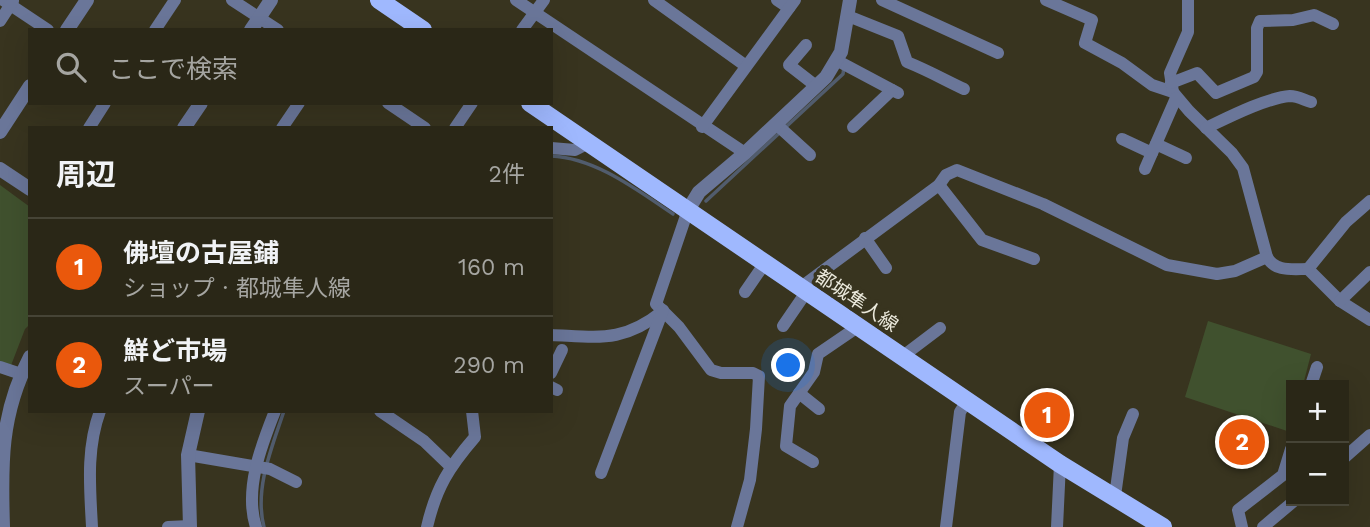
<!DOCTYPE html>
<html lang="ja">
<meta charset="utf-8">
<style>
body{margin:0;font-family:"Work Sans","Noto Sans JP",sans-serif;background:#363324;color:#f1f3f6}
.controls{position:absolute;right:21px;bottom:21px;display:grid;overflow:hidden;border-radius:0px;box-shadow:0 7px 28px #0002}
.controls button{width:63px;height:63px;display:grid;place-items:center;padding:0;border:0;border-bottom:2px solid #464436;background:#2a2717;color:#f1f3f6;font:35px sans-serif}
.you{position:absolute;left:789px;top:366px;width:24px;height:24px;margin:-18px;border:5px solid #fff;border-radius:50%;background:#1a73e8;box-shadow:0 0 0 10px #1a73e833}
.badge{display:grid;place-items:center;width:46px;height:46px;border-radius:50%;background:#ea580c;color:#fff;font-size:23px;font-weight:700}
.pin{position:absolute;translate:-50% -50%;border:4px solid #fff;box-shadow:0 2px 7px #0006}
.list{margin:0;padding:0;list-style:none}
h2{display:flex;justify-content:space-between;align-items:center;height:91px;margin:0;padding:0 28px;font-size:30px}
h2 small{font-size:23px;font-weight:400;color:#a5a5a1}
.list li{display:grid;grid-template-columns:46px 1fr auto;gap:21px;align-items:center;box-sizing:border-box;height:98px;padding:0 28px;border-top:2px solid #464436}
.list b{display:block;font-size:26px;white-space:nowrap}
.list p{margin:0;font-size:23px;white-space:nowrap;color:#a5a5a1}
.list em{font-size:23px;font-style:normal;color:#a5a5a1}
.icon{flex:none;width:38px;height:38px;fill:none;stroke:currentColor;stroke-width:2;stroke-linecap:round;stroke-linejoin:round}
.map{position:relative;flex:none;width:1370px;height:527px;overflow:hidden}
.search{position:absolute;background:#2a2717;box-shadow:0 7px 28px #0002;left:28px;top:28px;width:525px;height:77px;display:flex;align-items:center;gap:18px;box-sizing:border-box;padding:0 24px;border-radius:0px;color:#a5a5a1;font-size:26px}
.panel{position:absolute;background:#2a2717;box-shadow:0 7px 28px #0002;left:28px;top:126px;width:525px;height:287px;border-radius:0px}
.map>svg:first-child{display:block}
.green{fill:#40512e}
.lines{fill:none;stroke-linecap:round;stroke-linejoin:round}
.stream{stroke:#515c6d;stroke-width:3.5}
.minor{stroke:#6a7699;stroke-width:12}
.tertiary{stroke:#6a7699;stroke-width:14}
.primary{stroke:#9fb8fe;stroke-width:18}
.labels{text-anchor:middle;stroke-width:7;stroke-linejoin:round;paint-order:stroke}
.street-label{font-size:19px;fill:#ebe9dc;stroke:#38341f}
</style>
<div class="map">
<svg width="1370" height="527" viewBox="0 0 1370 527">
<rect width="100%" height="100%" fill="#38341f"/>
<g class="green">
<path d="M0,185l30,22v117l-5,5 -15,39 -10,-3z"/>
<path d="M1208,321l103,33 -8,31h-12l-1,47 -105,-35z"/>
</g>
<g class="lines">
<g class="stream">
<path d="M551,156c45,2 86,34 122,58"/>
<path d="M706,201l137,-127 1,-7"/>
<path d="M264,527c-10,-38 8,-80 20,-116"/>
</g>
<g class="minor">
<path d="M3,0l45,30"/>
<path d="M232,0l46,30"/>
<path d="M516,0l229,153"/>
<path d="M654,0l92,66"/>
<path d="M777,0l12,8"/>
<path d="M882,0l116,53"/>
<path d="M1046,0l46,20 -7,23 37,20 30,22 21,7"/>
<path d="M1188,0v32l-18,41 3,19 16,19 43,42 11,15 24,89c8,15 25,12 41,12l32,32 30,19"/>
<path d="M848,16l50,20 9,26c20,8 38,18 57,27"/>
<path d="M0,21l13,-20"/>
<path d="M155,30l20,-30"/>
<path d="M522,30l22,-30"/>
<path d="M806,45l-17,20 27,21"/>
<path d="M836,60l62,33"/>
<path d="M1171,83l26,-10 19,20 38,-16 3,-5v-44l3,-7 33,-1 21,-5 19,9"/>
<path d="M388,103l37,25"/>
<path d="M776,124l34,31"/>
<path d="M702,127l93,-127"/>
<path d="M853,127l39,-37"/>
<path d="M89,128l16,-25"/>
<path d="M282,128l17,-25"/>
<path d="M455,128l17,-25"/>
<path d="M1206,128c21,-10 60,-30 84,-32 8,0 14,4 21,6"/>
<path d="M1122,139l30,14"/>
<path d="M1156,144l30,14"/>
<path d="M551,148l24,2 14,-7"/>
<path d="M1145,169l31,-71"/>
<path d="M939,185l43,55 52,19"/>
<path d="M688,210l-32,94 23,23 32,43 10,3h32l6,3 -3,53 -6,51 -13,47"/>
<path d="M865,238l21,30"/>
<path d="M1308,269l38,-47 24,-21"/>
<path d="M801,287l138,-102 7,-10 11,-5 86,34 124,61 50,9 18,-3 32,-14"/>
<path d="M745,292l20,-29"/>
<path d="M1340,301l30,-29"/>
<path d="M783,326l24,-35"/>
<path d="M551,335c48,2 72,8 112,-24"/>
<path d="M903,356l37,-28"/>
<path d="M0,367l21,7"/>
<path d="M551,373l11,-23"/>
<path d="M1311,385l6,-18"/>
<path d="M551,387l6,3"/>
<path d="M799,393l20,16"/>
<path d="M380,411l44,30 26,25"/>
<path d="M188,455l82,14 26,13"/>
<path d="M1344,458l26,-23"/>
<path d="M813,462l-27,-16 4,-40 24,-34 4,-18 41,-28"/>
<path d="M601,473l62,-163"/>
<path d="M1115,496l8,-58 10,-24"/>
<path d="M92,527c-2,-39 -6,-78 8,-116"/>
<path d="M168,527l22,-1"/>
<path d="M256,527c-12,-37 5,-81 19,-116"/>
<path d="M427,527c9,-39 22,-60 48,-90l-3,-26"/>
<path d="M946,527l14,-115 7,-11"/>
<path d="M1057,527l3,-63"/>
<path d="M1242,527l-4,-17 45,-35 8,-26"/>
<path d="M1263,527l31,-26"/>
</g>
<g class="tertiary">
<path d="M67,30l20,-30"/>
<path d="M251,30l20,-30"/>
<path d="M184,128l17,-25"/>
<path d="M0,132l30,-46"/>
<path d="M0,169l30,20"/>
<path d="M688,210l11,-18 46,-39 81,-76 15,-25 9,-52"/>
<path d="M3,527c-2,-62 -3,-113 27,-170"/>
<path d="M190,527l-2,-72 10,-44"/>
</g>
<g class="primary">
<path d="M379,0l44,30"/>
<path d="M530,103l530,361 103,63"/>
</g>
</g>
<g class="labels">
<g class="street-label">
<text transform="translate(857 300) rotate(34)" y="7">都城隼人線</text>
</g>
</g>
</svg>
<div class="controls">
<button>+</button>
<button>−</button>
</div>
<div class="you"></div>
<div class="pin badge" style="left:1047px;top:415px">1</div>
<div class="pin badge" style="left:1242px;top:442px">2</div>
<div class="search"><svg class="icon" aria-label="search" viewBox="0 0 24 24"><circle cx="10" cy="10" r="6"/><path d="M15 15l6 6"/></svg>ここで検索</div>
<section class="panel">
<h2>周辺<small>2件</small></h2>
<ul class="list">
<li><span class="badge">1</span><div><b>佛壇の古屋鋪</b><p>ショップ · 都城隼人線</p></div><em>160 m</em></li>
<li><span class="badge">2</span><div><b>鮮ど市場</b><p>スーパー</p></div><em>290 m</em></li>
</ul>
</section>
</div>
